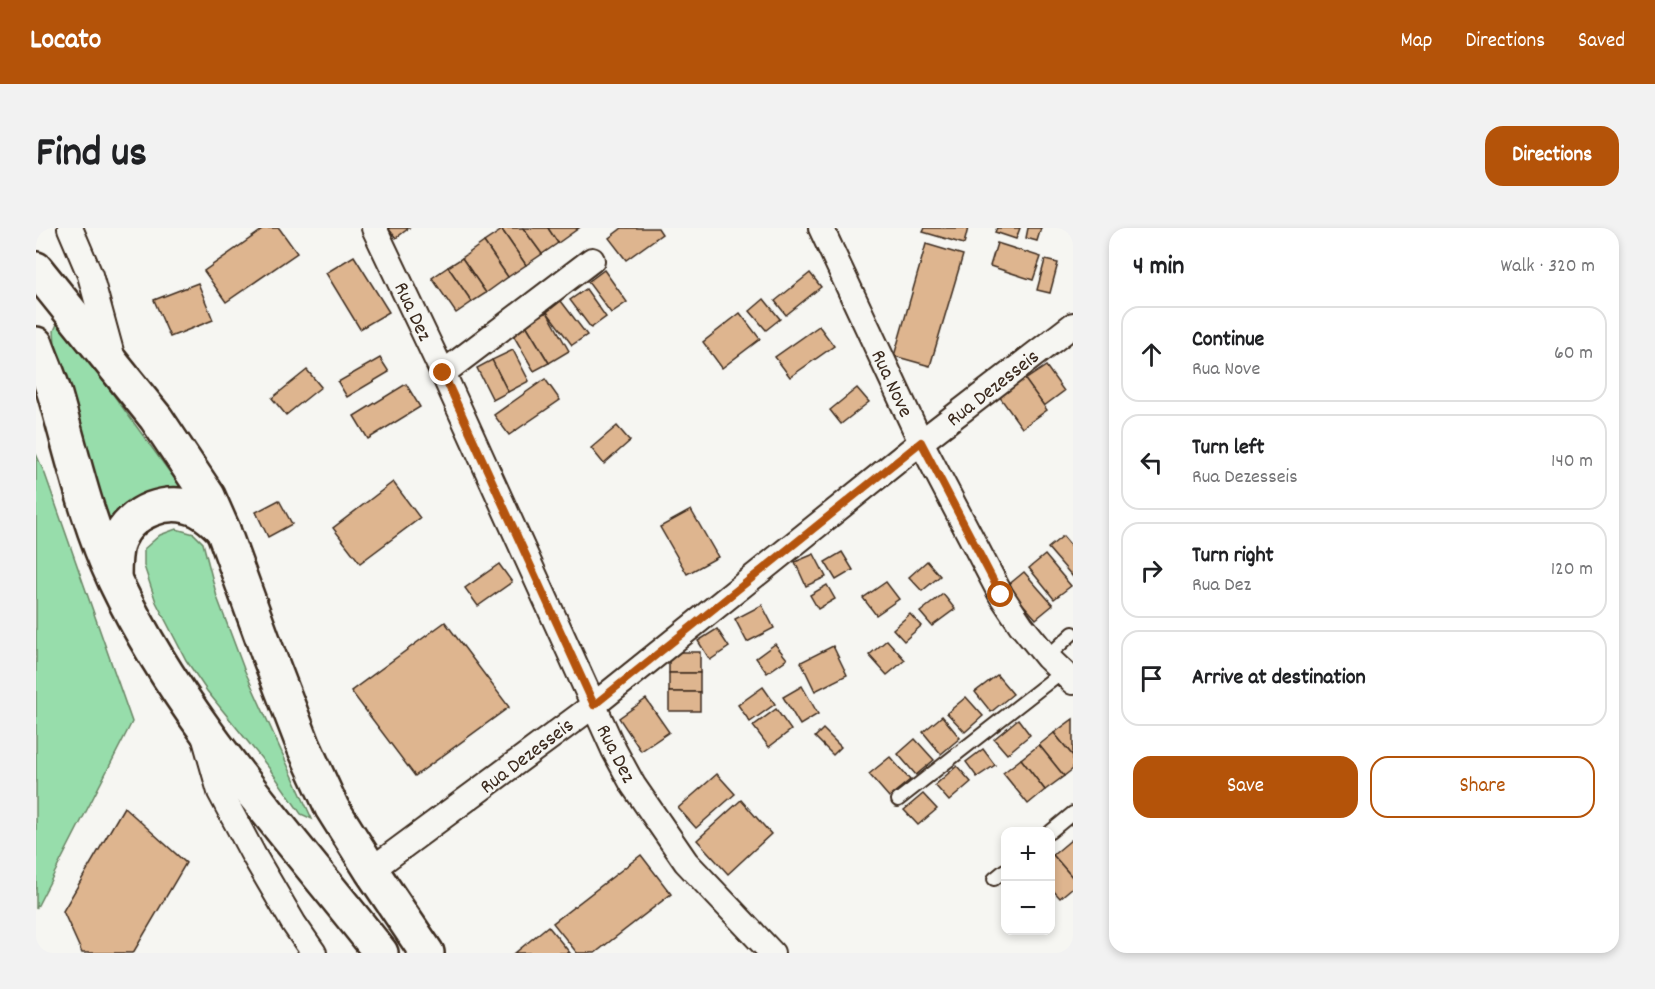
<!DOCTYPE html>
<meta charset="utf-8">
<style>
body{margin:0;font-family:Dekko,sans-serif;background:#f2f2f2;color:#202124}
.controls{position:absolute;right:18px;bottom:18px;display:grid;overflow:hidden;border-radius:12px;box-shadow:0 3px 9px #0003}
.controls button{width:54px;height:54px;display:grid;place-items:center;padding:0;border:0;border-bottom:2px solid #e0e0e0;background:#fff;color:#202124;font:30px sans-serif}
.stop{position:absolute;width:18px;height:18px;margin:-14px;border:4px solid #b45309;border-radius:50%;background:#fff}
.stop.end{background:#b45309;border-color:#fff;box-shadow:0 2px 6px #0008}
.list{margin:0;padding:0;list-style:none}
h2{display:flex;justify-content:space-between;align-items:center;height:78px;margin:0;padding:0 24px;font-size:26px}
h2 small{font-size:20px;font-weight:400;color:#757577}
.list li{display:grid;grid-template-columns:39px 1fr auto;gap:18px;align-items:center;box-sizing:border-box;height:96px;margin:0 12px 12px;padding:0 12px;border:2px solid #e0e0e0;border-radius:18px}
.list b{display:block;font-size:22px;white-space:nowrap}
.list p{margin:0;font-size:20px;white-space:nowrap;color:#757577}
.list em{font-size:20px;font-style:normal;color:#757577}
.actions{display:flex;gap:12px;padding:18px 24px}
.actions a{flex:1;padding:14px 0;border:2px solid #b45309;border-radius:18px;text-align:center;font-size:21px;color:#b45309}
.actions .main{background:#b45309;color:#fff}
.icon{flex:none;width:33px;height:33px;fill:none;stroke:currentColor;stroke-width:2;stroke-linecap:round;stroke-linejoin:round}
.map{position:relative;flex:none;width:1037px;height:725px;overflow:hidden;border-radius:18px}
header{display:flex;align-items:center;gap:36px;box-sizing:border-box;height:84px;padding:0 30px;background:#b45309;color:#fff}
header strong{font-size:28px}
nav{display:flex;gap:33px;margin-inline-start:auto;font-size:21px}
.intro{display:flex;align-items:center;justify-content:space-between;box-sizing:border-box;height:144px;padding:0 36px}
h1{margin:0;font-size:42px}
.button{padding:15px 27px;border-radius:18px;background:#b45309;color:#fff;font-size:21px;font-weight:700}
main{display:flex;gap:36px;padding:0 36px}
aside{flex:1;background:#fff;border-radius:18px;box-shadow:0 3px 9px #0003}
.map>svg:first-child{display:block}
.green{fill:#97ddab;stroke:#698464;stroke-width:1.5}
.building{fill:#deb58f;stroke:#3b2a1e;stroke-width:1.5}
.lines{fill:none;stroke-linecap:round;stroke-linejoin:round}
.lane-casing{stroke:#3b2a1e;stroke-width:16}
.street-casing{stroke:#3b2a1e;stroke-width:28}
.primary-casing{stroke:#3b2a1e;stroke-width:38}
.lane{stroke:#f6f6f2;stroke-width:12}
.street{stroke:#f6f6f2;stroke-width:24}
.primary{stroke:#f6f6f2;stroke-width:33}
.route{stroke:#b45309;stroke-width:8}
.labels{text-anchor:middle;stroke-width:4.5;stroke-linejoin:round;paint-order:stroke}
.street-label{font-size:21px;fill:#3b2a1e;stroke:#f6f6f2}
</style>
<header>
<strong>Locato</strong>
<nav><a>Map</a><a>Directions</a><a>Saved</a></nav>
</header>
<div class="intro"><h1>Find us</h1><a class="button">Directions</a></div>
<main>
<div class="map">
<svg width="1037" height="725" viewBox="0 0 1037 725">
<rect width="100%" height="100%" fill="#f6f6f2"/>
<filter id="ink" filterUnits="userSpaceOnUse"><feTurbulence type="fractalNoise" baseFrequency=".0167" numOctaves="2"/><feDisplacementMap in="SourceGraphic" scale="12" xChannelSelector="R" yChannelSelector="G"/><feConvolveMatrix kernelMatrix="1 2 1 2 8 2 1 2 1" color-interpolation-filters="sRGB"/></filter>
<g filter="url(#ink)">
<g class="green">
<path d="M21,96l7,3 118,162c-45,-1 -48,10 -73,44l-54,-189 -1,-13z"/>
<path d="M0,226l9,20 87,248 -96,187z"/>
<path d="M140,301l18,5 9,9 14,54 27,72 68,150 -11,-5 -32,-46 -62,-77 -21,-31 -30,-58 -12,-36v-17l16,-14z"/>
</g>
<g class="building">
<path d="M229,0h14l18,25 -71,49 -22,-31z"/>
<path d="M352,0h21l-13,10z"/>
<path d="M468,0h19l19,26 -16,11 -24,-35z"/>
<path d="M487,0h25l10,15 -16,11z"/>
<path d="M512,0h31l-21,15z"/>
<path d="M586,0h36l4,6 -36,26 -17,-22z"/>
<path d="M889,0h43l-4,16 -41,-12z"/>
<path d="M961,0h23l-4,11 -21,-7z"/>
<path d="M992,0h13l-4,13 -11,-3z"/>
<path d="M466,2l24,35 -18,12 -24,-35z"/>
<path d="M448,14l24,35 -22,16 -24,-35z"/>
<path d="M961,15l44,14 -8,23 -43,-14z"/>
<path d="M890,16l37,11 -33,111 -36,-10z"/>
<path d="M318,28l35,56 -29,17 -34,-56z"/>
<path d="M426,30l24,35 -14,9 -24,-35z"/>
<path d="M1009,32l13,3 -8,30 -13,-3z"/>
<path d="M412,39l24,35 -16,11 -24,-35z"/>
<path d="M568,42l23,32 -16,11 -23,-31z"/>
<path d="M774,45l11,14 -35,28 -11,-14z"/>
<path d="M162,55l15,37 -43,17 -16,-37z"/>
<path d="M550,61l20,28 -15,11 -21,-28z"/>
<path d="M728,71l16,20 -14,11 -16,-19z"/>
<path d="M525,73l26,34 -15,10 -25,-33z"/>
<path d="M511,84l22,39 -20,12 -23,-38z"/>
<path d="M704,85l20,26 -38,29 -19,-26z"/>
<path d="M490,97l23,38 -15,8 -22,-38z"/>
<path d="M783,98l15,20 -44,31 -15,-20z"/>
<path d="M477,122l16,31 -21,11 -16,-32z"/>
<path d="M344,130l9,14 -42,25 -9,-15z"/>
<path d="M456,132l16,32 -15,8 -16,-32z"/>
<path d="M1010,138l18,25 -20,15 -19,-26z"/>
<path d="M271,142l14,17 -35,28 -14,-17z"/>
<path d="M988,150l23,32 -25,18 -23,-32z"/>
<path d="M509,151l15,21 -51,35 -15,-20z"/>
<path d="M370,156l14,23 -52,32 -14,-23z"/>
<path d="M821,160l12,14 -28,22 -11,-14z"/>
<path d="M581,198l13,15 -26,23 -13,-16z"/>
<path d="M357,254l27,36 -60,45 -27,-35z"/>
<path d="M243,272l13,24 -24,13 -12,-25z"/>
<path d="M655,282l27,47 -31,17 -27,-47z"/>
<path d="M1027,308l10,12v29l-25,-29z"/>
<path d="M806,324l11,18 -17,10 -11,-18z"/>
<path d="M778,326l12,23 -20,9 -11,-24z"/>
<path d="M1009,327l26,31 -17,13 -25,-31z"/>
<path d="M891,333l13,15 -18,15 -13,-14z"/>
<path d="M463,336l13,18 -34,24 -13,-18z"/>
<path d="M988,344l29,33 -17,14 -29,-33z"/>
<path d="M850,354l13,17 -23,16 -13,-17z"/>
<path d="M791,357l8,14 -17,10 -8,-14z"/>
<path d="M907,366l12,15 -23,17 -12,-14z"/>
<path d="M726,377l12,23 -27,14 -12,-23z"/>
<path d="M874,386l11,12 -17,15 -11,-12z"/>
<path d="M409,394l64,85 -94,69 -64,-85z"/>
<path d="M681,401l12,18 -19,13 -12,-19z"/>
<path d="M851,412l18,20 -18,15 -18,-20z"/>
<path d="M739,416l12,15 -20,14 -11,-15z"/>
<path d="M797,418l14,29 -32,16 -14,-29z"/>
<rect x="633" y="424" width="31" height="21"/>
<rect x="633" y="445" width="31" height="19"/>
<path d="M961,447l16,19 -22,18 -16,-20z"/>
<path d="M766,458l16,28 -18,11 -17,-28z"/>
<path d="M727,459l12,17 -25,18 -12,-17z"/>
<rect x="633" y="464" width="31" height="19"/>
<path d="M930,469l17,19 -18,16 -18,-19z"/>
<path d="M610,471l23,33 -28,19 -22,-33z"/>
<path d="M740,481l15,21 -22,17 -16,-21z"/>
<path d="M906,488l18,22 -19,16 -18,-22z"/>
<path d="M982,491l12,16 -23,19 -13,-15z"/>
<path d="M1037,491v37l-19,-23z"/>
<path d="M787,501l18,18 -8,8 -18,-18z"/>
<path d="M1018,505l19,23v13l-9,7 -25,-31z"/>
<path d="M879,511l19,21 -18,15 -18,-21z"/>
<path d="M1003,517l25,31 -19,14 -24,-31z"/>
<path d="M947,521l12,16 -18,12 -11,-15z"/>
<path d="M854,529l20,23 -21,17 -20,-23z"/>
<path d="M985,531l24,31 -17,14 -25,-31z"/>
<path d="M921,538l14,16 -22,19 -14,-16z"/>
<path d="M681,546l18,20 -39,34 -18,-20z"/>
<path d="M887,566l14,15 -19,16 -14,-15z"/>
<path d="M705,572l30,34 -43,40 -31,-34z"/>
<path d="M88,579l62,56 -53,90h-51l-19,-42z"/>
<path d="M1035,612l2,2v36l-20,-23z"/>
<path d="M605,627l30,39 -76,59h-18l-24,-30z"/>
<path d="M1017,627l20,23v9l-13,11 -10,-11v-30z"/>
<path d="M512,698l22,27h-55z"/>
</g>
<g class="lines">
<g class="lane-casing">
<g id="lane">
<path d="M1011,429l26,-24"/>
<path d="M862,572l165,-129"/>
<path d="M1014,604l23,-19"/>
<path d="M958,651l11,-9"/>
</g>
</g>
<g class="street-casing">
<g id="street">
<path d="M34,0l20,47 23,84"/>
<path d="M338,0l69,145 171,377 19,35 53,77 86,91"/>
<path d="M785,0l100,214 80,153 20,30 26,32 26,25"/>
<path d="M407,145l149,-113"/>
<path d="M169,511l15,53 33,62 41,70 20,29"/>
<path d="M335,642l223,-165 327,-263 152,-117"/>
</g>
</g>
<g class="primary-casing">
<g id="primary">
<path d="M0,41l120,149 52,78 15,34 44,121 37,96 28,61 39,62 56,83"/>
<path d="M0,116c6,17 14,34 19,51 18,62 32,127 60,186 66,138 172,252 266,372"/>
<path d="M78,350c0,-13 0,-25 4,-37 12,-30 51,-45 80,-31 10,5 17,12 25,20"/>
</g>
</g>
<use href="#lane" class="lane"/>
<use href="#street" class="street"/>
<use href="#primary" class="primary"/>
</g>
</g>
<g class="lines" filter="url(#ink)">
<path class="route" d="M407,145l151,332 327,-263 80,153"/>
</g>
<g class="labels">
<g class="street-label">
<text transform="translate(378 83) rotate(65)" y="7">Rua Dez</text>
<text transform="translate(857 155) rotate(65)" y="7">Rua Nove</text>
<text transform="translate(956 159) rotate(-38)" y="7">Rua Dezesseis</text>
<text transform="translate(581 525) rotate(63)" y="7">Rua Dez</text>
<text transform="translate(490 527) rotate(-37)" y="7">Rua Dezesseis</text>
</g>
</g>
</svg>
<div class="controls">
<button>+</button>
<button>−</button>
</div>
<div class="stop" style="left:965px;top:367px"></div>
<div class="stop end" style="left:407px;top:145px"></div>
</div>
<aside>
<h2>4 min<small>Walk · 320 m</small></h2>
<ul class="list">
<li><svg class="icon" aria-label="ahead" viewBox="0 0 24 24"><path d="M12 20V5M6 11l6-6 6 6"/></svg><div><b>Continue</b><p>Rua Nove</p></div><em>60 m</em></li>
<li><svg class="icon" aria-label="left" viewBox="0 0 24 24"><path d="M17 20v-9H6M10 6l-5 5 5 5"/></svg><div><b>Turn left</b><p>Rua Dezesseis</p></div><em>140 m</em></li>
<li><svg class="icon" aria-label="right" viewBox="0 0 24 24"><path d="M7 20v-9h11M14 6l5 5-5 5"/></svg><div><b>Turn right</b><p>Rua Dez</p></div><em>120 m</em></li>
<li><svg class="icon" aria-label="arrive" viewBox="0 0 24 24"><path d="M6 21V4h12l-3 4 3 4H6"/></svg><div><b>Arrive at destination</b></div></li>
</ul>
<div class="actions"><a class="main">Save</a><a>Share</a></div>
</aside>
</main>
